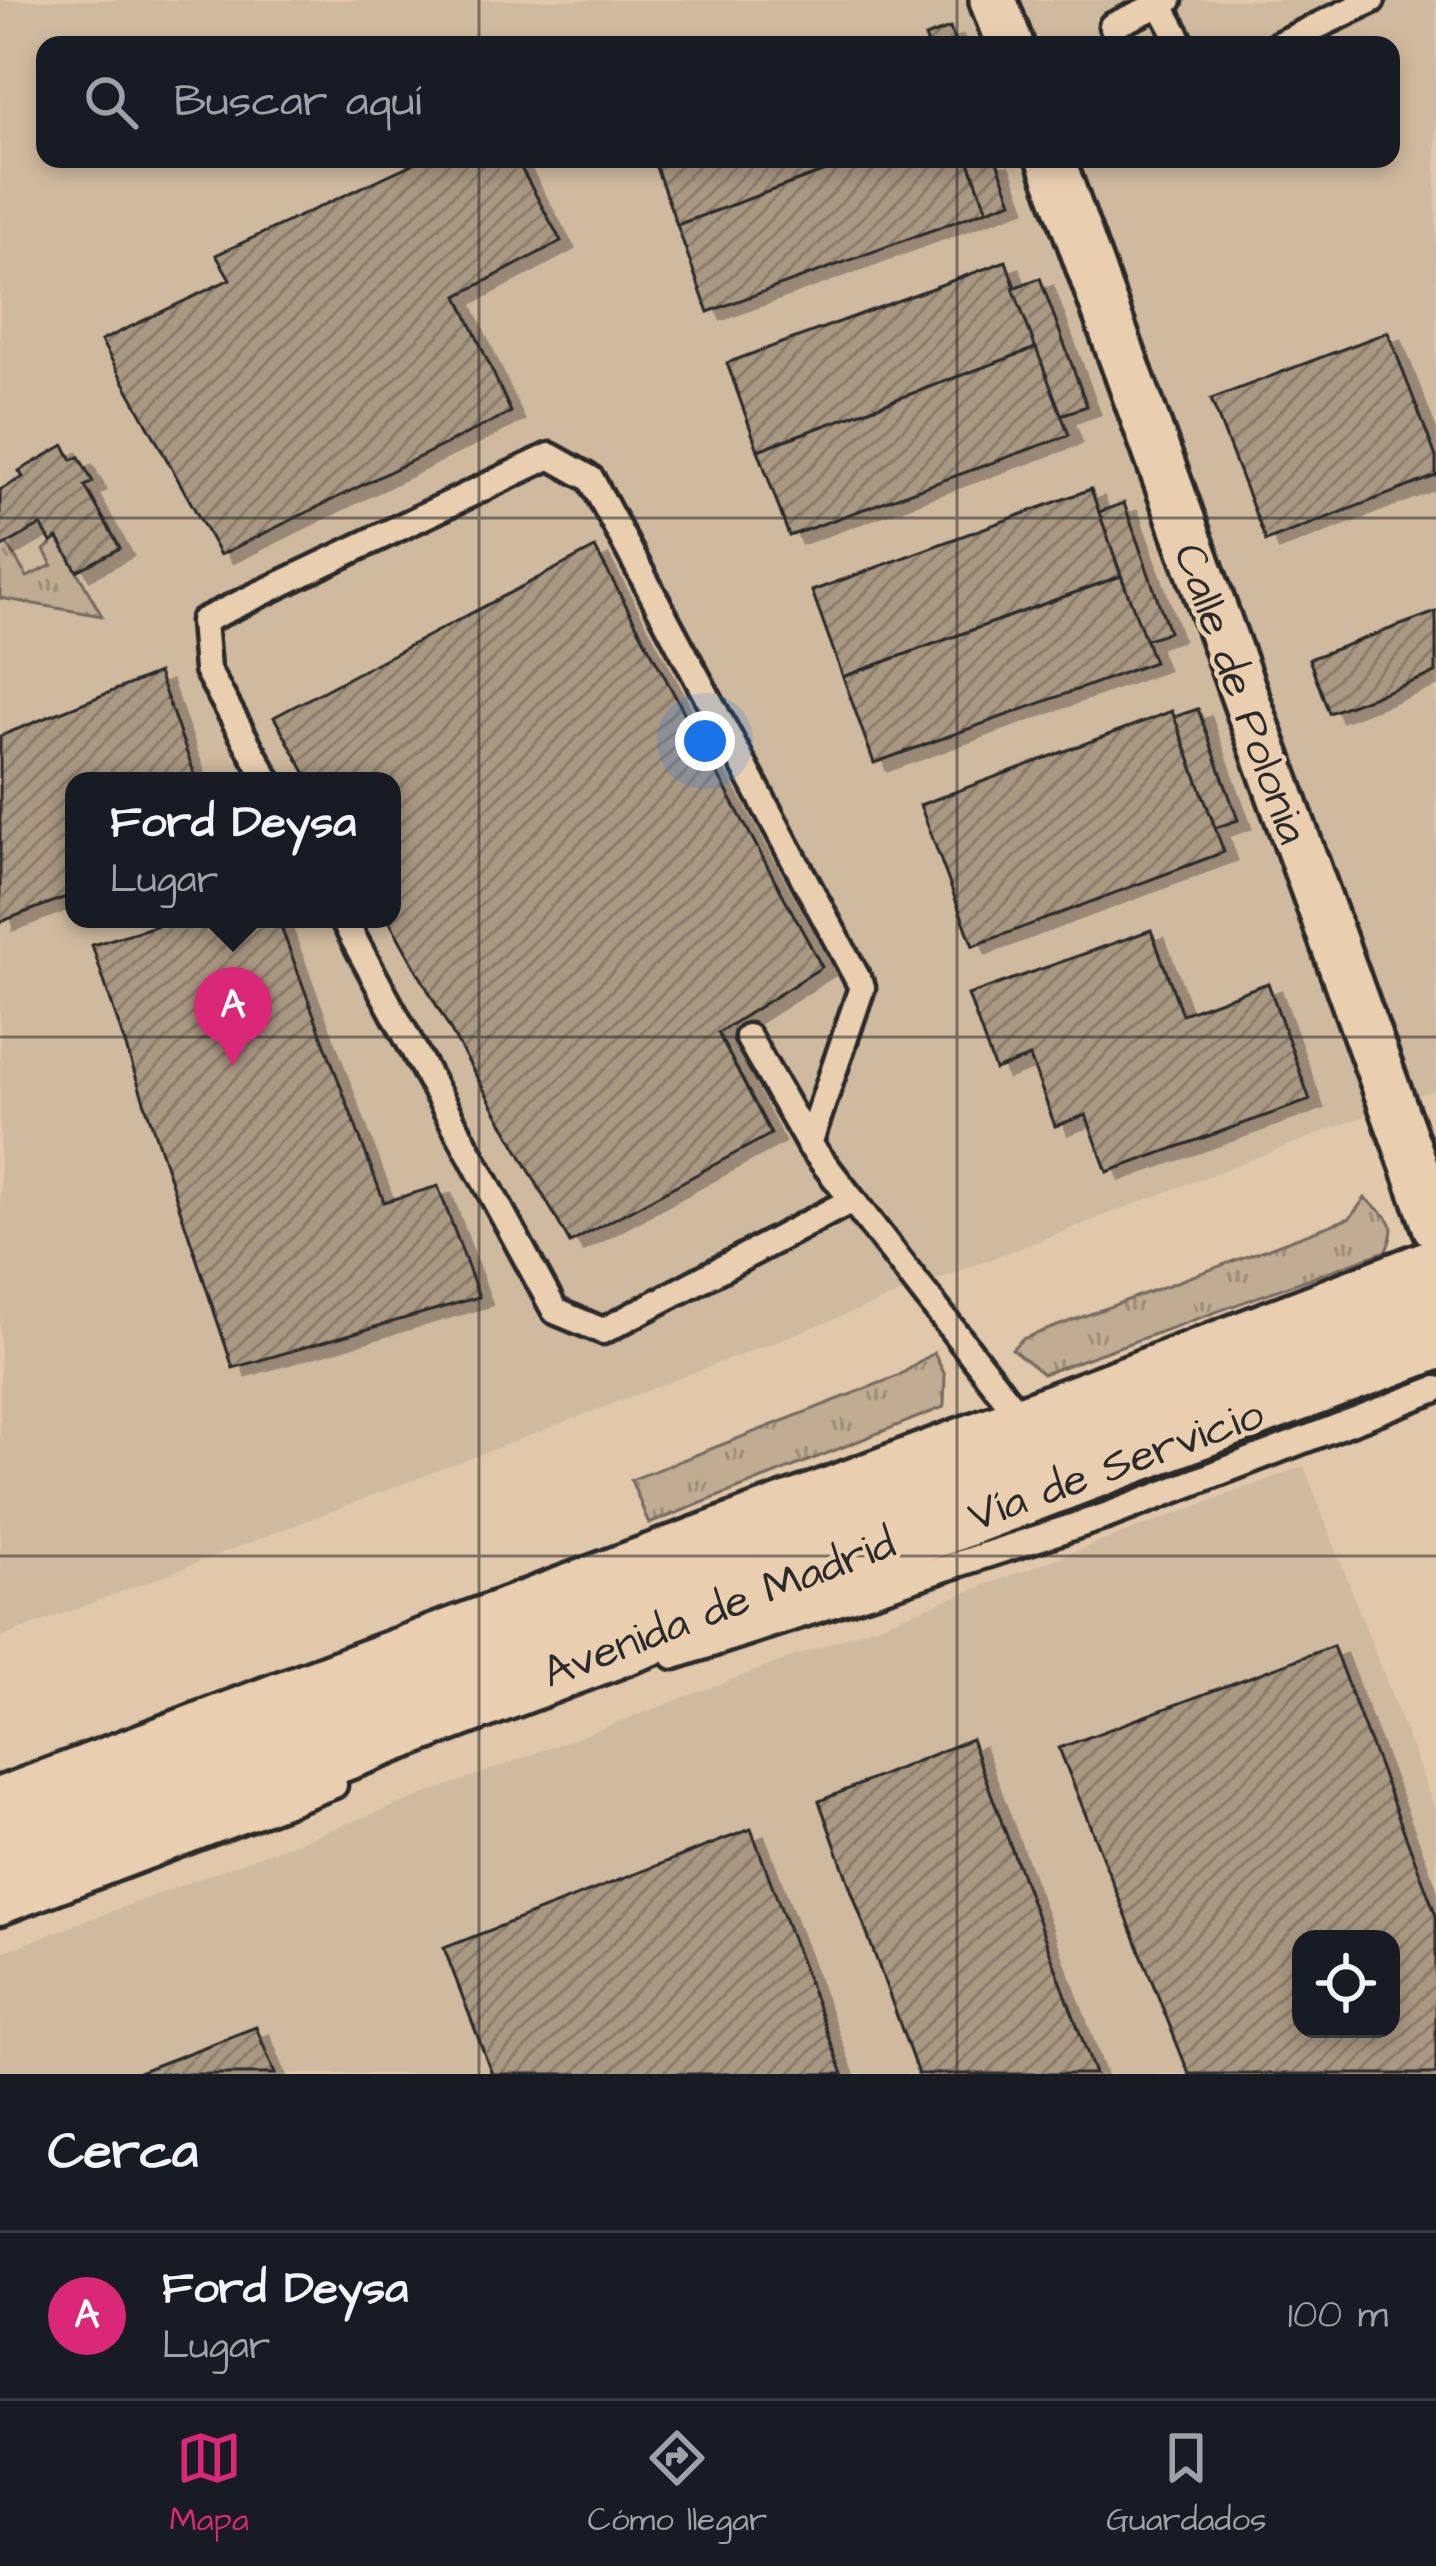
<!DOCTYPE html>
<html lang="es">
<meta charset="utf-8">
<style>
body{margin:0;font-family:"Architects Daughter",sans-serif;background:#242831;color:#f1f3f6}
.controls{position:absolute;right:36px;bottom:36px;display:grid;overflow:hidden;border-radius:24px;box-shadow:0 6px 18px #0003}
.controls button{width:108px;height:108px;display:grid;place-items:center;padding:0;border:0;border-bottom:3px solid #363941;background:#171b24;color:#f1f3f6;font:60px sans-serif}
.you{position:absolute;left:705px;top:741px;width:42px;height:42px;margin:-30px;border:9px solid #fff;border-radius:50%;background:#1a73e8;box-shadow:0 0 0 18px #1a73e833}
.badge{display:grid;place-items:center;width:78px;height:78px;border-radius:50%;background:#db2777;color:#fff;font-size:39px;font-weight:700}
.pin{position:absolute;translate:-50% -99px;filter:drop-shadow(0 3px 6px #0008)}
.pin::after{content:'';position:absolute;top:63px;width:42px;height:36px;background:inherit;clip-path:polygon(0 0,100% 0,50% 100%)}
.popup{position:absolute;left:65px;top:772px;width:336px;height:156px;box-sizing:border-box;display:grid;place-content:center;border-radius:24px;background:#171b24;filter:drop-shadow(0 3px 9px #0005);font-size:39px;white-space:nowrap;color:#9ea1a6}
.popup b{font-size:45px;color:#f1f3f6}
.popup::after{content:'';position:absolute;left:50%;top:100%;margin-left:-24px;border:24px solid transparent;border-top-color:#171b24}
.list{margin:0;padding:0;list-style:none}
h2{display:flex;justify-content:space-between;align-items:center;height:156px;margin:0;padding:0 48px;font-size:51px}
h2 small{font-size:39px;font-weight:400;color:#9ea1a6}
.list li{display:grid;grid-template-columns:78px 1fr auto;gap:36px;align-items:center;box-sizing:border-box;height:168px;padding:0 48px;border-top:3px solid #363941}
.list b{display:block;font-size:45px;white-space:nowrap}
.list p{margin:0;font-size:39px;white-space:nowrap;color:#9ea1a6}
.list em{font-size:39px;font-style:normal;color:#9ea1a6}
.icon{flex:none;width:66px;height:66px;fill:none;stroke:currentColor;stroke-width:2;stroke-linecap:round;stroke-linejoin:round}
.map{position:relative;flex:none;width:1436px;height:2074px;overflow:hidden}
.search{position:absolute;background:#171b24;box-shadow:0 6px 18px #0003;left:36px;right:36px;top:36px;height:132px;display:flex;align-items:center;gap:30px;box-sizing:border-box;padding:0 42px;border-radius:24px;color:#9ea1a6;font-size:45px}
.sheet{height:324px;background:#171b24}
nav{display:flex;justify-content:space-around;align-items:center;box-sizing:border-box;height:168px;border-top:3px solid #363941;background:#171b24;font-size:33px;color:#9ea1a6}
nav a{display:grid;justify-items:center;gap:6px}
nav .on{color:#db2777}
.map>svg:first-child{display:block}
.built{fill:#d0ba9f;fill-rule:evenodd}
.grass{fill:url(#grass-tufts);stroke:#766b5f;stroke-width:3}
.building{fill:url(#building-hatch);stroke:#2b2b2b;stroke-width:3;fill-rule:evenodd;filter:url(#shadow)}
.lines{fill:none;stroke-linecap:round;stroke-linejoin:round}
.lane-casing{stroke:#2b2b2b;stroke-width:33}
.street-casing{stroke:#2b2b2b;stroke-width:54}
.primary-casing{stroke:#2b2b2b;stroke-width:75}
.lane{stroke:#e9cfb0;stroke-width:24}
.street{stroke:#e9cfb0;stroke-width:45}
.primary{stroke:#e9cfb0;stroke-width:66}
.grid{fill:none;stroke:#2b2b2b;stroke-width:3;stroke-opacity:0.55}
.labels{text-anchor:middle;stroke-width:9;stroke-linejoin:round;paint-order:stroke}
.street-label{font-size:45px;fill:#2b2b2b;stroke:#e9cfb0}
</style>
<div class="map">
<svg width="1436" height="2074" viewBox="0 0 1436 2074">
<defs>
<pattern id="grass-tufts" width="24" height="20" patternUnits="userSpaceOnUse" patternTransform="scale(3)"><rect width="24" height="20" fill="#c0ab93"/><path d="M3 7l-1-3M5 7V3M7 7l1-3M15 17l-1-3M17 17v-4M19 17l1-3" fill="none" stroke="#9c8b78"/></pattern>
<pattern id="building-hatch" width="6" height="6" patternUnits="userSpaceOnUse" patternTransform="scale(3)"><rect width="6" height="6" fill="#a99882"/><path d="M-1 1l2-2M0 6l6-6M5 7l2-2" fill="none" stroke="#8a7c6b"/></pattern>
<filter id="shadow"><feDropShadow dx="13" dy="8" stdDeviation="0" flood-color="#0004"/></filter>
</defs>
<rect width="100%" height="100%" fill="#e1c8ab"/>
<filter id="ink" filterUnits="userSpaceOnUse"><feTurbulence type="fractalNoise" baseFrequency=".00833" numOctaves="2"/><feDisplacementMap in="SourceGraphic" scale="24" xChannelSelector="R" yChannelSelector="G"/><feConvolveMatrix kernelMatrix="1 2 1 2 8 2 1 2 1" color-interpolation-filters="sRGB"/></filter>
<g filter="url(#ink)">
<g class="built">
<path d="M0,0h1436v1089l-1436,549zM45,45h1346v114h-1346zM74,781h318v138h-318z"/>
<path d="M1304,1466l132,345v263h-1436v-121zM1301,1939h90v90h-90z"/>
</g>
<g class="grass">
<path d="M58,538l44,78 -102,-18v-50l7,-4 20,33 25,-12 -8,-15z"/>
<path d="M1365,1198c23,21 35,21 21,53l-343,123 -31,-25 10,-10 328,-121z"/>
<path d="M934,1353l11,22 -1,32 -295,117 -18,-44 267,-104z"/>
</g>
<g class="building">
<path d="M950,28l6,17h-28l-3,-8z"/>
<path d="M423,159h93l45,82 -103,55 53,116 -291,143 -119,-214 129,-62 -14,-24z"/>
<path d="M653,159h205l-181,66z"/>
<path d="M858,159h110l19,51 -279,102 -31,-87z"/>
<path d="M968,159h28l16,42 -25,9z"/>
<path d="M1006,261l30,87 -278,102 -31,-87z"/>
<path d="M1040,278l47,128 -26,9 -48,-127z"/>
<path d="M1388,332l48,125v19l-170,65 -55,-142z"/>
<path d="M1036,348l33,87 -280,101 -31,-86z"/>
<path d="M64,445l8,15 7,-3 14,25 -8,4 35,62 -43,23 -19,-33 -7,4 -10,-17 -41,23v-58l23,-13 -4,-6z"/>
<path d="M1091,489l30,87 -278,101 -31,-86z"/>
<path d="M1124,503l45,129 -25,8 -45,-128z"/>
<path d="M595,548l227,419 -104,66 53,101 -201,109 -182,-324h4v-138h-82l-36,-64z"/>
<path d="M1121,576l33,86 -280,101 -31,-86z"/>
<path d="M1436,612v61l-107,40 -20,-54z"/>
<path d="M158,673l39,108h-123v113l-74,28v-186z"/>
<path d="M1198,709l40,111 -23,8 -41,-111z"/>
<path d="M1172,711l52,141 -251,94 -53,-141z"/>
<path d="M179,919h99l106,283 54,-16 41,111 -246,71 -141,-423z"/>
<path d="M1151,930l31,84 86,-31 42,117 -203,72 -21,-57 -31,11 -25,-69 -35,13 -27,-75z"/>
<path d="M1333,1646l103,269v159h-247l-130,-326zM1301,1939h90v90h-90z"/>
<path d="M971,1739l124,335h-177l-99,-273z"/>
<path d="M751,1829l92,245h-351l-48,-126z"/>
<path d="M256,2027l19,47h-141z"/>
</g>
<g class="lines">
<g class="lane-casing">
<g id="lane">
<path d="M1160,4l22,41"/>
<path d="M1112,26l57,-26"/>
<path d="M1278,45l94,-45"/>
<path d="M268,781l-61,-111 -4,-49 347,-165 41,23 271,508 -53,157"/>
<path d="M343,919l212,392 48,20 249,-131"/>
<path d="M748,1037l61,107 215,278"/>
<path d="M674,1656l432,-140 330,-127"/>
<path d="M0,1912l334,-127"/>
</g>
</g>
<g class="street-casing">
<g id="street">
<path d="M993,0l17,45"/>
<path d="M1051,159l385,1067"/>
</g>
</g>
<g class="primary-casing">
<g id="primary">
<path d="M0,1812c478,-181 959,-355 1436,-540"/>
<path d="M0,1876l1436,-541"/>
</g>
</g>
<use href="#lane" class="lane"/>
<use href="#street" class="street"/>
<use href="#primary" class="primary"/>
</g>
</g>
<path class="grid" d="M479,0v45M957,0v45M479,159v1915M957,159v1915M0,518h1436M0,1037h1436M0,1556h1436"/>
<g class="labels">
<g class="street-label">
<text transform="translate(1243 693) rotate(70)" y="16">Calle de Polonia</text>
<text transform="translate(1115 1463) rotate(-20)" y="16">Vía de Servicio</text>
<text transform="translate(718 1606) rotate(-21)" y="16">Avenida de Madrid</text>
</g>
</g>
</svg>
<div class="controls">
<button><svg class="icon" aria-label="locate" viewBox="0 0 24 24"><circle cx="12" cy="12" r="6"/><path d="M12 2v4M12 18v4M2 12h4M18 12h4"/></svg></button>
</div>
<div class="you"></div>
<div class="pin badge" style="left:233px;top:1066px">A</div>
<div class="popup"><b>Ford Deysa</b>Lugar</div>
<div class="search"><svg class="icon" aria-label="search" viewBox="0 0 24 24"><circle cx="10" cy="10" r="6"/><path d="M15 15l6 6"/></svg>Buscar aquí</div>
</div>
<section class="sheet">
<h2>Cerca<small></small></h2>
<ul class="list">
<li><span class="badge">A</span><div><b>Ford Deysa</b><p>Lugar</p></div><em>100 m</em></li>
</ul>
</section>
<nav>
<a class="on"><svg class="icon" aria-label="map" viewBox="0 0 24 24"><path d="M3 6l6-2 6 2 6-2v14l-6 2-6-2-6 2zM9 4v14M15 6v14"/></svg>Mapa</a>
<a><svg class="icon" aria-label="directions" viewBox="0 0 24 24"><path d="M12 3l9 9-9 9-9-9zM9 14v-3h6M13 9l2 2-2 2"/></svg>Cómo llegar</a>
<a><svg class="icon" aria-label="saved" viewBox="0 0 24 24"><path d="M7 4h10v16l-5-4-5 4z"/></svg>Guardados</a>
</nav>
